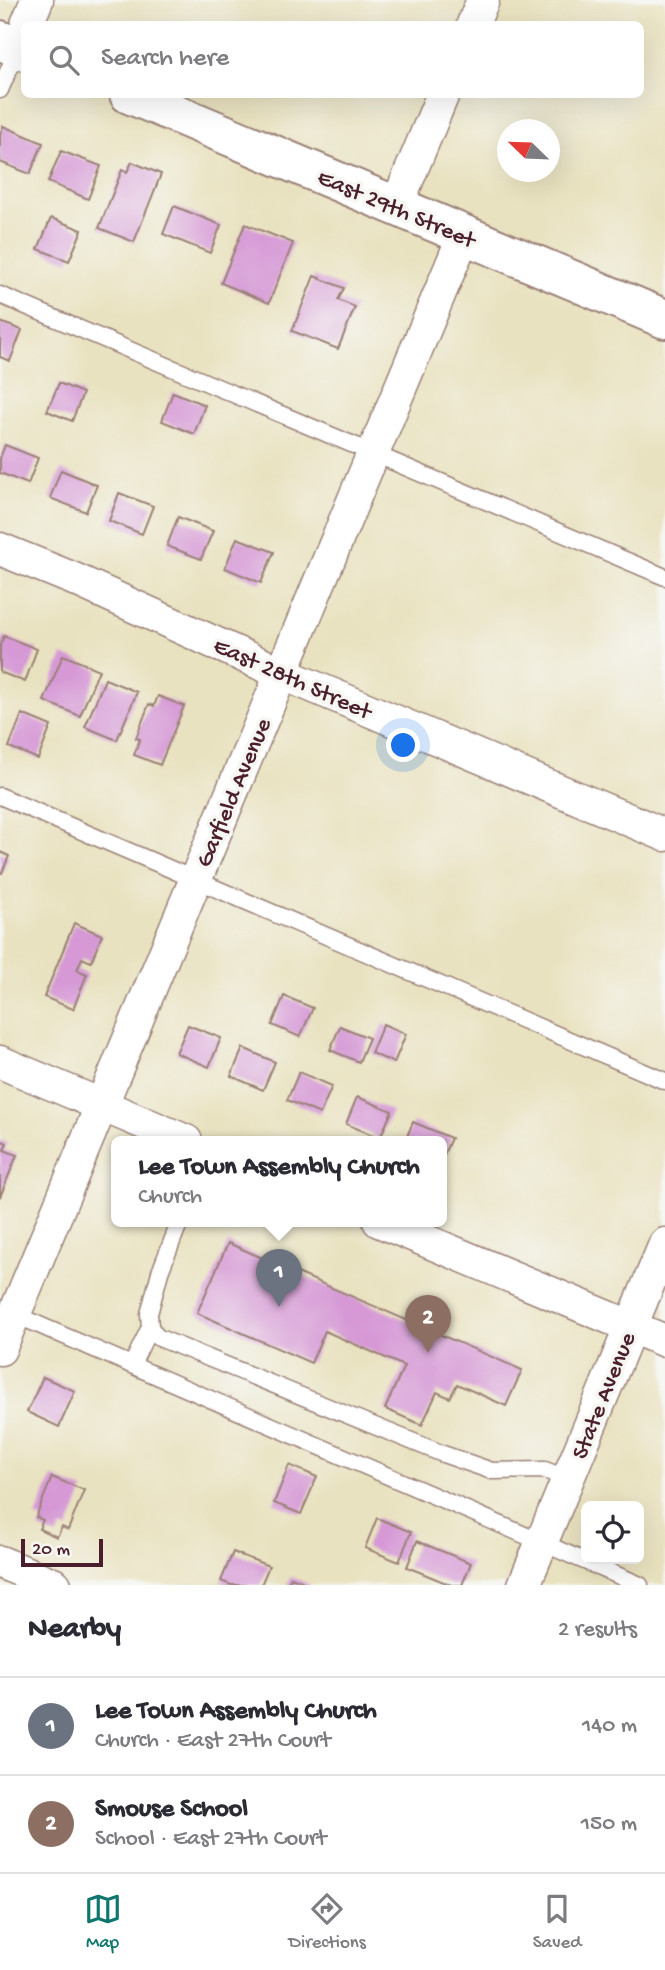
<!DOCTYPE html>
<meta charset="utf-8">
<style>
body{margin:0;font-family:"Gochi Hand",sans-serif;background:#f7f7f7;color:#2b2b33}
.controls{position:absolute;right:21px;bottom:21px;display:grid;overflow:hidden;border-radius:10px;box-shadow:0 7px 28px #0002}
.controls button{width:63px;height:63px;display:grid;place-items:center;padding:0;border:0;border-bottom:2px solid #e1e1e2;background:#fff;color:#2b2b33;font:35px sans-serif}
.compass{position:absolute;left:497px;top:119px;width:63px;height:63px;border-radius:50%;background:#fff;box-shadow:0 7px 28px #0002;rotate:293deg}
.scale{position:absolute;left:21px;bottom:18px;width:82px;box-sizing:border-box;padding-left:7px;border:4px solid #4a1f2b;border-top:0;font-size:19px;line-height:24px;white-space:nowrap;color:#4a1f2b;-webkit-text-stroke:5px #f6f6f2;paint-order:stroke}
.you{position:absolute;left:404px;top:746px;width:24px;height:24px;margin:-18px;border:5px solid #fff;border-radius:50%;background:#1a73e8;box-shadow:0 0 0 10px #1a73e833}
.badge{display:grid;place-items:center;width:46px;height:46px;border-radius:50%;background:#0f766e;color:#fff;font-size:23px;font-weight:700}
.pin{position:absolute;translate:-50% -58px;filter:drop-shadow(0 2px 4px #0008)}
.pin::after{content:'';position:absolute;top:37px;width:24px;height:21px;background:inherit;clip-path:polygon(0 0,100% 0,50% 100%)}
.popup{position:absolute;left:111px;top:1136px;width:336px;height:91px;box-sizing:border-box;display:grid;place-content:center;border-radius:10px;background:#fff;filter:drop-shadow(0 2px 5px #0005);font-size:23px;white-space:nowrap;color:#7c7c81}
.popup b{font-size:26px;color:#2b2b33}
.popup::after{content:'';position:absolute;left:50%;top:100%;margin-left:-14px;border:14px solid transparent;border-top-color:#fff}
.list{margin:0;padding:0;list-style:none}
h2{display:flex;justify-content:space-between;align-items:center;height:91px;margin:0;padding:0 28px;font-size:30px}
h2 small{font-size:23px;font-weight:400;color:#7c7c81}
.list li{display:grid;grid-template-columns:46px 1fr auto;gap:21px;align-items:center;box-sizing:border-box;height:98px;padding:0 28px;border-top:2px solid #e1e1e2}
.list b{display:block;font-size:26px;white-space:nowrap}
.list p{margin:0;font-size:23px;white-space:nowrap;color:#7c7c81}
.list em{font-size:23px;font-style:normal;color:#7c7c81}
.icon{flex:none;width:38px;height:38px;fill:none;stroke:currentColor;stroke-width:2;stroke-linecap:round;stroke-linejoin:round}
.map{position:relative;flex:none;width:665px;height:1585px;overflow:hidden}
.search{position:absolute;background:#fff;box-shadow:0 7px 28px #0002;left:21px;right:21px;top:21px;height:77px;display:flex;align-items:center;gap:18px;box-sizing:border-box;padding:0 24px;border-radius:10px;color:#7c7c81;font-size:26px}
.sheet{height:287px;background:#fff}
nav{display:flex;justify-content:space-around;align-items:center;box-sizing:border-box;height:98px;border-top:2px solid #e1e1e2;background:#fff;font-size:19px;color:#7c7c81}
nav a{display:grid;justify-items:center;gap:4px}
nav .on{color:#0f766e}
.map>svg:first-child{display:block}
.building{fill:#d699d6}
.lines{fill:none;stroke-linecap:round;stroke-linejoin:round}
.service-casing{stroke:#9a8076;stroke-width:19}
.minor-casing{stroke:#9a8076;stroke-width:35}
.tertiary-casing{stroke:#9a8076;stroke-width:42}
.service{stroke:#fff;stroke-width:16}
.minor{stroke:#fff;stroke-width:32}
.tertiary{stroke:#fff;stroke-width:38}
.labels{text-anchor:middle;stroke-width:7;stroke-linejoin:round;paint-order:stroke}
.street-label{font-size:24px;fill:#4a1f2b;stroke:#f6f6f2}
</style>
<div class="map">
<svg width="665" height="1585" viewBox="0 0 665 1585">
<rect width="100%" height="100%" fill="#f6f6f2"/>
<filter id="ink" filterUnits="userSpaceOnUse"><feTurbulence type="fractalNoise" baseFrequency=".0143" numOctaves="2"/><feDisplacementMap in="SourceGraphic" scale="14" xChannelSelector="R" yChannelSelector="G"/><feConvolveMatrix kernelMatrix="1 2 1 2 8 2 1 2 1" color-interpolation-filters="sRGB"/></filter>
<filter id="wash" filterUnits="userSpaceOnUse"><feTurbulence type="fractalNoise" baseFrequency=".00686" numOctaves="4" result="noise"/><feDisplacementMap in="SourceGraphic" scale="28" xChannelSelector="R" yChannelSelector="G"/><feGaussianBlur stdDeviation="1.57" result="paint"/><feColorMatrix in="noise" values="0 0 0 0 0 0 0 0 0 0 0 0 0 0 0 0 0 1.4 0 .05"/><feComposite in="paint" operator="in"/></filter>
<g filter="url(#wash)">
<rect width="100%" height="100%" fill="#e9e2c0"/>
<g id="blocks">
<g class="building">
<path d="M3,126l40,17 -13,31 -30,-12v-27z"/>
<path d="M61,151l40,15 -13,33 -40,-17z"/>
<path d="M132,162l29,12 -27,68 -35,-14 23,-58 5,2z"/>
<path d="M174,206l47,19 -11,28 -47,-19z"/>
<path d="M51,218l31,12 -13,31 -31,-12z"/>
<path d="M245,224l48,19 -24,60 -48,-20z"/>
<path d="M314,276l30,12 -6,12 17,7 -17,42 -46,-18z"/>
<path d="M0,322l22,8 -12,31 -10,-4z"/>
<path d="M59,383l24,10 -11,28 -25,-10z"/>
<path d="M173,392l32,13 -11,29 -32,-13z"/>
<path d="M5,445l33,13 -10,26 -28,-11v-15z"/>
<path d="M61,470l36,15 -11,27 -36,-14z"/>
<path d="M119,493l34,13 -11,28 -33,-13z"/>
<path d="M178,517l35,14 -12,28 -34,-13z"/>
<path d="M237,538l37,14 -13,31 -36,-15z"/>
<path d="M4,636l33,13 -12,33 -25,-10v-27z"/>
<path d="M63,655l36,15 -19,46 -36,-15z"/>
<path d="M105,679l32,13 -20,48 -32,-13z"/>
<path d="M158,696l26,10 -24,59 -26,-10 6,-16 -4,-1 13,-34 5,2z"/>
<path d="M22,714l29,12 -13,33 -29,-12z"/>
<path d="M0,852l9,4 -7,17 -2,-1z"/>
<path d="M74,923l28,12 -11,27 -9,-4 -5,12 10,4 -14,35 -29,-12z"/>
<path d="M284,996l29,12 -13,29 -28,-12z"/>
<path d="M383,1024l23,10 -12,29 -23,-10z"/>
<path d="M188,1025l33,13 -12,29 -33,-14z"/>
<path d="M340,1026l29,12 -10,24 -29,-12z"/>
<path d="M243,1048l32,14 -12,28 -32,-14z"/>
<path d="M299,1072l33,14 -12,28 -33,-14z"/>
<path d="M357,1097l35,14 -12,27 -34,-14z"/>
<path d="M413,1122l38,16 -9,21v-18h-37z"/>
<path d="M0,1140l7,3 -3,7 13,5 -17,42z"/>
<path d="M228,1243l294,127 -16,36 -49,-22 -7,14 -13,-6 -15,33 -37,-16 19,-43 -79,-35 -14,32 -114,-50z"/>
<path d="M43,1377l32,14 -16,36 -32,-15z"/>
<path d="M289,1465l28,12 -16,37 -27,-11z"/>
<path d="M52,1477l32,13 -16,40 -6,-3 -5,10 -18,-8 4,-9 -7,-3z"/>
<path d="M377,1518l34,14 -12,30 -34,-14z"/>
<path d="M417,1541l54,22 -9,22h-11l-44,-18z"/>
<path d="M233,1552l36,14 -8,19h-30l-10,-4z"/>
<path d="M291,1577l20,8h-24z"/>
</g>
</g>
</g>
<g filter="url(#ink)">
<use href="#blocks" fill-opacity="0" stroke="#9a8076" stroke-width="2"/>
<g class="lines">
<g class="service-casing">
<g id="service">
<path d="M0,90l18,-42"/>
<path d="M0,295l665,282"/>
<path d="M0,796l665,285"/>
<path d="M9,1312l631,273"/>
<path d="M150,1327l7,10 286,117 49,17 53,-1 22,9"/>
<path d="M132,1365l18,-38 -1,-13 11,-42 20,-51"/>
</g>
</g>
<g class="minor-casing">
<g id="minor">
<path d="M27,24l10,-24"/>
<path d="M473,24l10,-24"/>
<path d="M396,207l47,-113"/>
<path d="M0,549l74,30 207,94 384,162"/>
<path d="M0,1062l186,79"/>
<path d="M379,1221l286,120"/>
<path d="M0,1349l464,-1114"/>
<path d="M0,1562l55,23"/>
<path d="M524,1585l141,-341"/>
</g>
</g>
<g class="tertiary-casing">
<g id="tertiary">
<path d="M0,40l24,11"/>
<path d="M129,94l536,225"/>
</g>
</g>
<use href="#service" class="service"/>
<use href="#minor" class="minor"/>
<use href="#tertiary" class="tertiary"/>
</g>
</g>
<g class="labels">
<g class="street-label">
<text transform="translate(397 207) rotate(23)" y="8">East 29th Street</text>
<text transform="translate(293 677) rotate(24)" y="8">East 28th Street</text>
<text transform="translate(232 792) rotate(-67)" y="8">Garfield Avenue</text>
<text transform="translate(602 1395) rotate(-68)" y="8">State Avenue</text>
</g>
</g>
</svg>
<div class="controls">
<button><svg class="icon" aria-label="locate" viewBox="0 0 24 24"><circle cx="12" cy="12" r="6"/><path d="M12 2v4M12 18v4M2 12h4M18 12h4"/></svg></button>
</div>
<svg class="compass" viewBox="-18 -18 36 36"><path d="M0-13l5 13h-10z" fill="#e53935"/><path d="M0 13l5-13h-10z" fill="#7c7c81"/></svg>
<div class="scale">20 m</div>
<div class="you"></div>
<div class="pin badge" style="left:279px;top:1307px;background:#6b7280">1</div>
<div class="popup"><b>Lee Town Assembly Church</b>Church</div>
<div class="pin badge" style="left:428px;top:1353px;background:#8d6e63">2</div>
<div class="search"><svg class="icon" aria-label="search" viewBox="0 0 24 24"><circle cx="10" cy="10" r="6"/><path d="M15 15l6 6"/></svg>Search here</div>
</div>
<section class="sheet">
<h2>Nearby<small>2 results</small></h2>
<ul class="list">
<li><span class="badge" style="background:#6b7280">1</span><div><b>Lee Town Assembly Church</b><p>Church · East 27th Court</p></div><em>140 m</em></li>
<li><span class="badge" style="background:#8d6e63">2</span><div><b>Smouse School</b><p>School · East 27th Court</p></div><em>150 m</em></li>
</ul>
</section>
<nav>
<a class="on"><svg class="icon" aria-label="map" viewBox="0 0 24 24"><path d="M3 6l6-2 6 2 6-2v14l-6 2-6-2-6 2zM9 4v14M15 6v14"/></svg>Map</a>
<a><svg class="icon" aria-label="directions" viewBox="0 0 24 24"><path d="M12 3l9 9-9 9-9-9zM9 14v-3h6M13 9l2 2-2 2"/></svg>Directions</a>
<a><svg class="icon" aria-label="saved" viewBox="0 0 24 24"><path d="M7 4h10v16l-5-4-5 4z"/></svg>Saved</a>
</nav>
